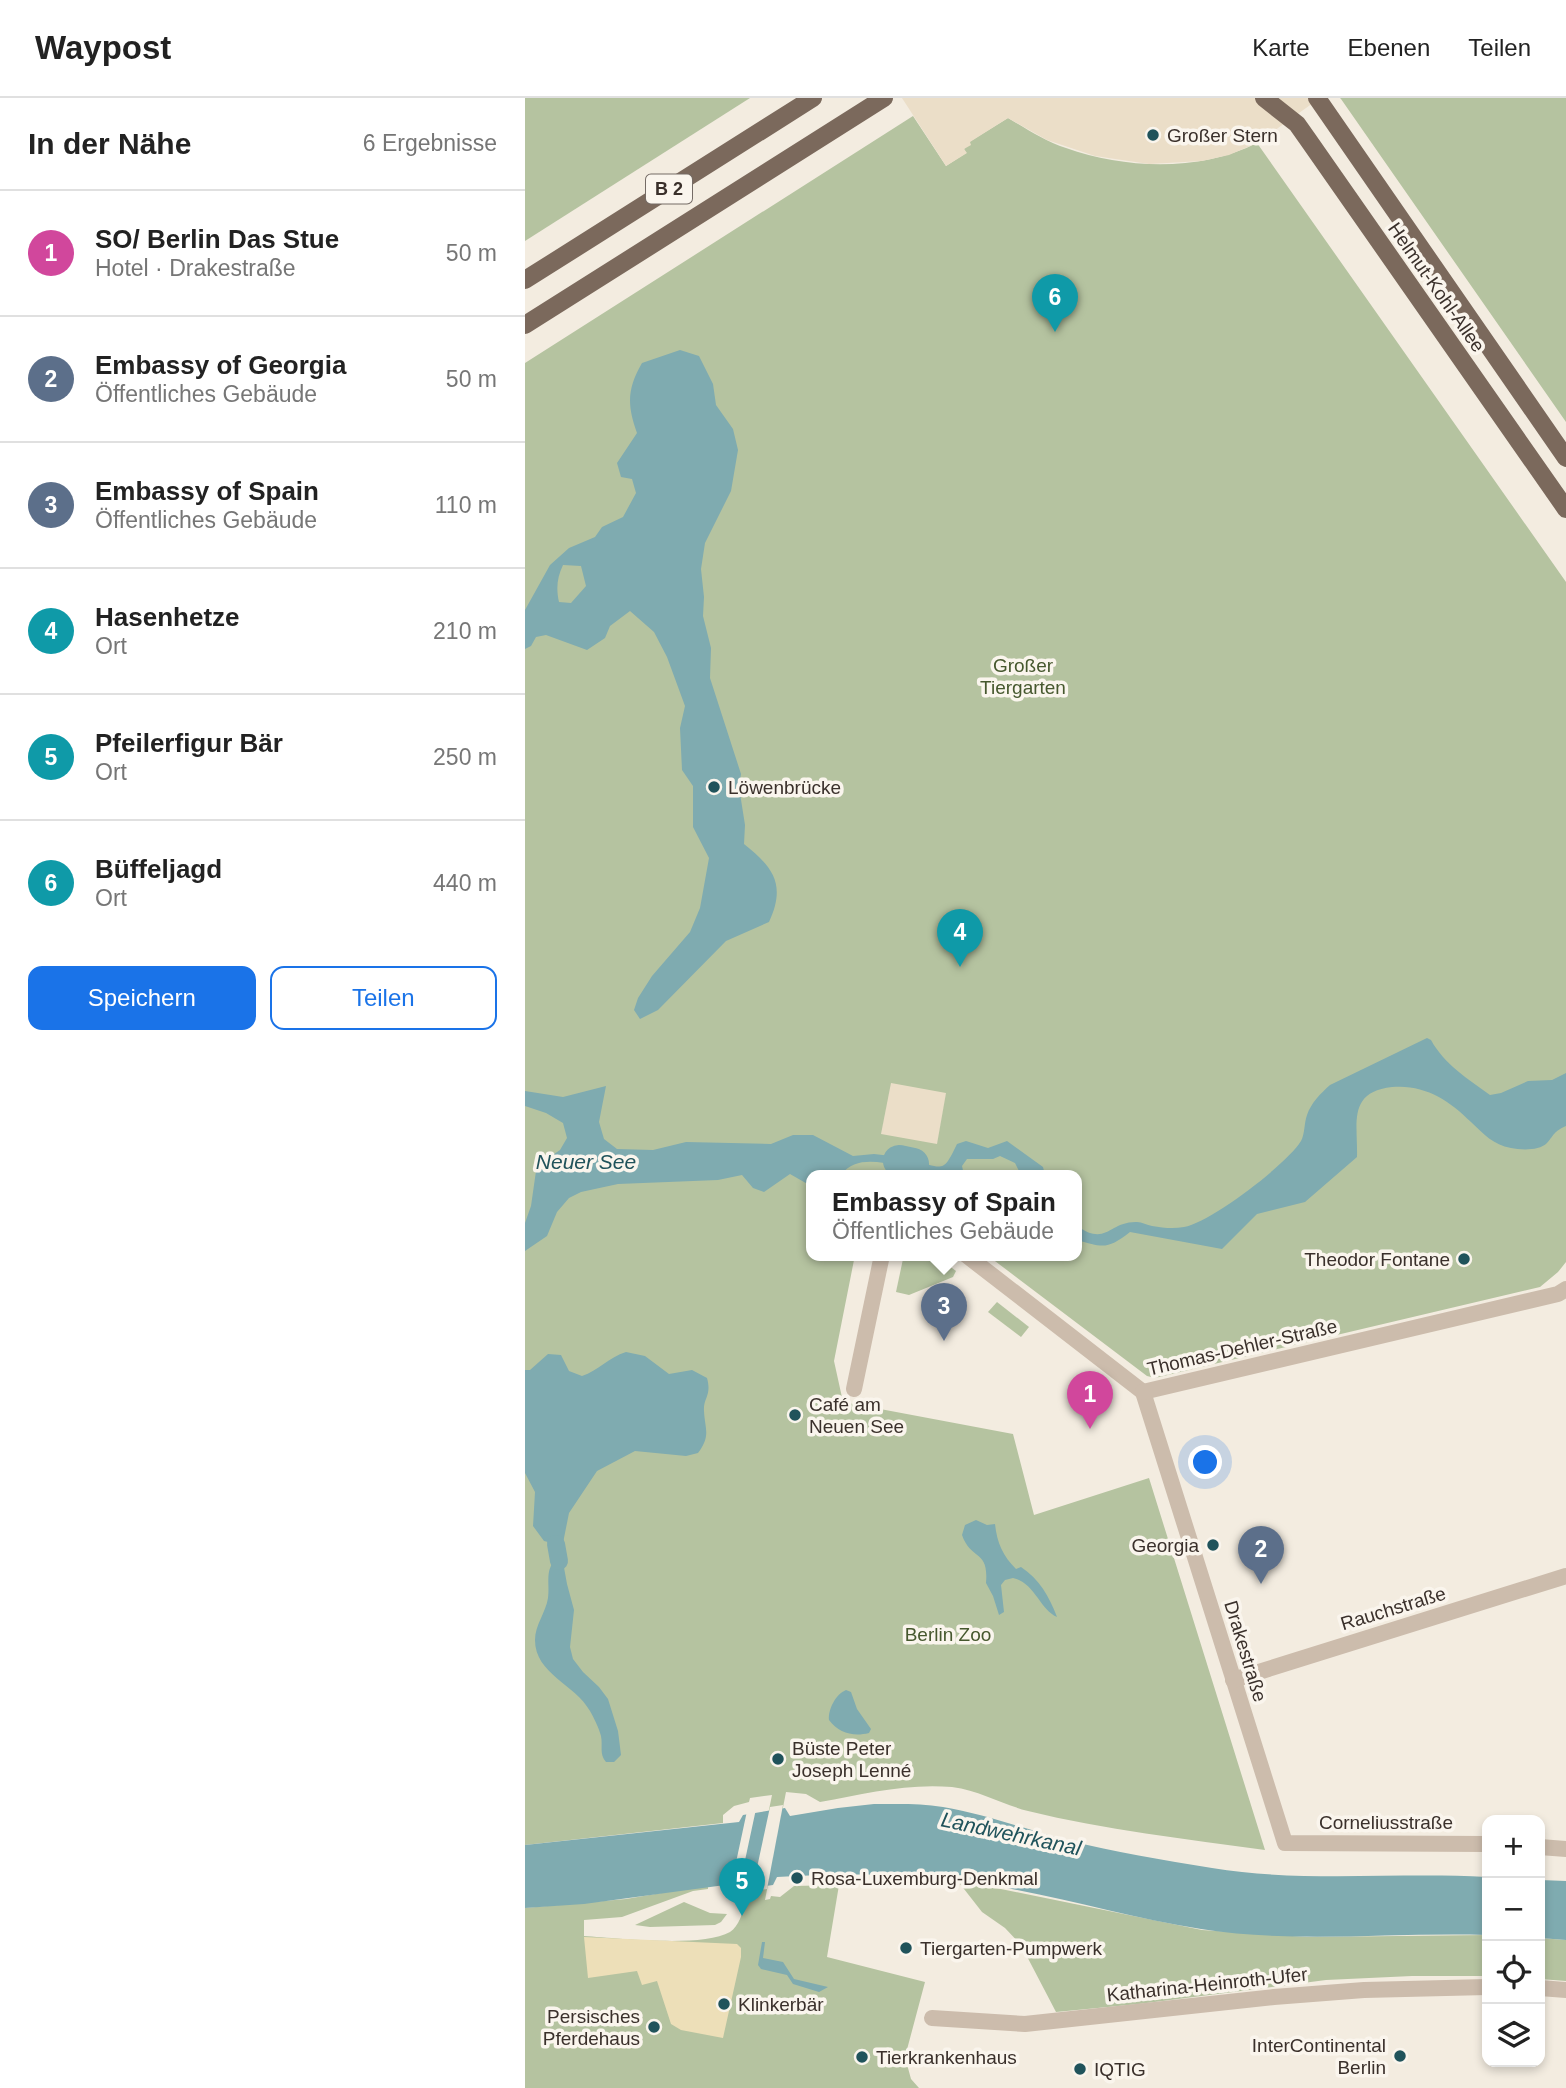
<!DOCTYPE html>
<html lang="de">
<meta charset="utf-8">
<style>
body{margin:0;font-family:Arial,sans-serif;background:#f6f6f6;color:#222}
.controls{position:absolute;right:21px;bottom:21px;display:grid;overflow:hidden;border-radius:14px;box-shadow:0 4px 10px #0003}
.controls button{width:63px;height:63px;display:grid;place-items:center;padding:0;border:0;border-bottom:2px solid #e0e0e0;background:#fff;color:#222;font:35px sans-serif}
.you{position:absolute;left:681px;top:1365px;width:24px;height:24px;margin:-18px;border:5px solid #fff;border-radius:50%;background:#1a73e8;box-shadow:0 0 0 10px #1a73e833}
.badge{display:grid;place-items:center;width:46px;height:46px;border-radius:50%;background:#1a73e8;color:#fff;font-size:23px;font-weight:700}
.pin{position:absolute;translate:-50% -58px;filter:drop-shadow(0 2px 4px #0008)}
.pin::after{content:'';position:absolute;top:37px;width:24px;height:21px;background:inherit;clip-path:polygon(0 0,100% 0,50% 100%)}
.popup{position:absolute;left:281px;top:1072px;width:276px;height:91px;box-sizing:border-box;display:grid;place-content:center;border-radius:14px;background:#fff;filter:drop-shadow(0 2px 5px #0005);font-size:23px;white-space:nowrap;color:#767676}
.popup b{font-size:26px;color:#222}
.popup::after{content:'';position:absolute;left:50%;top:100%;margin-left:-14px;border:14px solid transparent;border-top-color:#fff}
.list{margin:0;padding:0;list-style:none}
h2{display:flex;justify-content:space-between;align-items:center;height:91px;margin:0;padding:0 28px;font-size:30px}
h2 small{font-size:23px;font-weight:400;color:#767676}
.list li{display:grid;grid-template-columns:46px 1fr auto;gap:21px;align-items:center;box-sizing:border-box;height:126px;padding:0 28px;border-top:2px solid #e0e0e0}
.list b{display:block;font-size:26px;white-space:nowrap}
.list p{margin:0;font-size:23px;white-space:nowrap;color:#767676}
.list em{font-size:23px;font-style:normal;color:#767676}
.actions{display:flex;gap:14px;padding:21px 28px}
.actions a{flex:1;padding:16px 0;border:2px solid #1a73e8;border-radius:14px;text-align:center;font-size:24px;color:#1a73e8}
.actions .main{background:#1a73e8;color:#fff}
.icon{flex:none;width:38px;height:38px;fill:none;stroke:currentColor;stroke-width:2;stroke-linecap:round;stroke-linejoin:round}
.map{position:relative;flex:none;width:1041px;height:1990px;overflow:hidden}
header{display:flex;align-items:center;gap:42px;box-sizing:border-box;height:98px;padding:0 35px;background:#fff;border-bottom:2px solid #e0e0e0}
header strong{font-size:33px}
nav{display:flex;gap:38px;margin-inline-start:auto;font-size:24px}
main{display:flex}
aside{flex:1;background:#fff}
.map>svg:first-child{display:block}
.green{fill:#b5c3a0}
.sand{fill:#eddfb8}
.plaza{fill:#ebdec8}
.water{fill:#7fabb0;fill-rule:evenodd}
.pier{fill:#f3ece0}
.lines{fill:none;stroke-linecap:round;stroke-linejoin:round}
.canal{stroke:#7fabb0;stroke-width:18}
.river{stroke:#7fabb0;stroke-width:32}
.street{stroke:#ccbcac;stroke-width:16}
.primary{stroke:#7b695c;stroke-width:18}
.poi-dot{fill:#20535b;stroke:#faf5ed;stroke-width:2.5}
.labels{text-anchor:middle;stroke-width:7;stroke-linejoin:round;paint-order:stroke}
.shield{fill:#faf5ed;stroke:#746b65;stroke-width:2}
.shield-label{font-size:18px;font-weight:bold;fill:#3a302b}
.poi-label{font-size:19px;fill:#3a302b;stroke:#faf5ed;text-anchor:start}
.street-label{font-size:19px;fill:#3a302b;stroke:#faf5ed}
.park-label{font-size:19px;fill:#46582e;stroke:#faf5ed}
.water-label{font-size:21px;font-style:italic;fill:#20535b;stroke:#faf5ed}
</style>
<header>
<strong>Waypost</strong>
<nav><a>Karte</a><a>Ebenen</a><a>Teilen</a></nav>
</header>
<main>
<aside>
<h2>In der Nähe<small>6 Ergebnisse</small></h2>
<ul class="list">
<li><span class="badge" style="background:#d1479c">1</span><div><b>SO/ Berlin Das Stue</b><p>Hotel · Drakestraße</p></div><em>50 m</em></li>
<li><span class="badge" style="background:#5c6f8a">2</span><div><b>Embassy of Georgia</b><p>Öffentliches Gebäude</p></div><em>50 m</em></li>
<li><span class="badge" style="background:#5c6f8a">3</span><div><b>Embassy of Spain</b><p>Öffentliches Gebäude</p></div><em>110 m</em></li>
<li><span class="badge" style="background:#0f9aa8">4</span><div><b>Hasenhetze</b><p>Ort</p></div><em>210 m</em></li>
<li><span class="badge" style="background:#0f9aa8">5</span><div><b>Pfeilerfigur Bär</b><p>Ort</p></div><em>250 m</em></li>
<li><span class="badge" style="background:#0f9aa8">6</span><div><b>Büffeljagd</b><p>Ort</p></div><em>440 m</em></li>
</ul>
<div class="actions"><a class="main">Speichern</a><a>Teilen</a></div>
</aside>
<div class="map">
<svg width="1041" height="1990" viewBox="0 0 1041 1990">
<rect width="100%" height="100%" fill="#f3ece0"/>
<g class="green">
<path d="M0,0h225l-225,143z"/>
<path d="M815,0h226v324l-225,-323z"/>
<path d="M388,18l33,50 20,-13 -2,-4 5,-7 39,-24c19,11 37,23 58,30 60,21 133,24 191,-5l309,439v680l-8,10 -18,15 -385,91 -8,-2 -160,-121h90v-80h-266v80h44l-21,106 9,41 170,32 21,81 115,-37 116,372c-79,-11 -160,-20 -237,-39 -27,-7 -47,-20 -76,-24 -45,-4 -88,7 -132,15l-14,-8 -20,-2 -21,108 5,-1 1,-3 9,1 14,-11 45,-1 -12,72 98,25 -20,75 6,22 8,9h-394v-180l101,-9 82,-14v4l-15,2 -71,26 -38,3v16c34,2 118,12 146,-4 9,-6 13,-19 14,-29l6,-1 22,-107 -22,3 -1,4 -15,4 -11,9v8l-198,22v-1482z"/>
<path d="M381,1157h29l21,16 -3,6 -44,18 -13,-3 7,-33z"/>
<path d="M472,1204l32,25 -8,10 -33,-25z"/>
<path d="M432,1782l245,50 105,7 180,-2v41h-75l-86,4 -187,24 -83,8 -35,-67 -16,-17 -23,-16z"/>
<path d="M159,1804l26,11 17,1 -6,8 -6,3 -65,2 -15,-2z"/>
<path d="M1015,1840l26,2v41l-26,-2z"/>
</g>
<path class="sand" d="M59,1839l153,7 4,4v9l-18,81 -42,-8 -10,-6 -14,-43 -15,4 -5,-14 -49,7z"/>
<g class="plaza">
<path d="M377,0h418l-63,45 -28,12 -27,6 -53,3 -54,-8 -48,-16 -39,-22 -38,24 1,3 -7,4 3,4 -21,13z"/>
<path d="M366,985l55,10 -9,51 -56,-10z"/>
</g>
<g class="water">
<path d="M155,252l19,6 14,28 3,21 17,24 5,21 -7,41 -26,52 -4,26 3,28 -1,19 8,32 -1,30 31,96 -2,13 6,38 -1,19c30,24 42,41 25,78l-43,19 -68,69 -18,9 -6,-9 4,-12 14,-22 38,-44 10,-24 9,-50 -16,-31v-41l-11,-16 -2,-42 5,-22 -18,-49 -13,-25 -24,-21 -20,15 -5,12 -18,12 -41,-15 -10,2 -5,9 -6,3v-39l25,-45 19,-17 26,-11 7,-10 21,-10 13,-24 -4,-14 -11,-2 -4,-14 20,-30c-10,-28 -10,-44 5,-70zM38,467l18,1 5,20 -15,17 -12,-1c-3,-14 -2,-24 4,-37z"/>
<path d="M902,940l4,2c13,24 37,39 59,55l11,-2 27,-12 24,-1 14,-7v53c-13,6 -11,8 -19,17 -8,8 -26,7 -36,5 -18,-3 -27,-14 -40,-26 -22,-22 -47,-38 -79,-35 -45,5 -34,37 -35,70l-52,45 -48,12 -35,35 -92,-17c-22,17 -26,16 -53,8v-14c30,21 32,-5 60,-4 5,0 10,3 15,4 11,2 22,3 32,1 27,-5 102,-62 117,-86 4,-7 3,-18 6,-26 4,-12 14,-22 23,-30z"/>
<path d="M81,988l-7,36 5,17 13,10 36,1 33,-8 85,2 22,-9h20l40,21 21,-2 26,3 -2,8c-20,-3 -43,-9 -57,10h-30v11l-21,-12 -26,18 -11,-4 -11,-13 -24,5 -100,4 -37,8 -12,6 -12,14 -10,24 -22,15v-28l6,-17 5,-35 8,-10 16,-11 7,-12 -4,-15 -17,-10 -21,-7v-15l38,6z"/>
<path d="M441,1043l22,7 19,-7 36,26 2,8h-24l-6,-12 -15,-7 -7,3h-26l-5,7 2,9h-34l-18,-7 1,-8c31,9 30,13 44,-16z"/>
<path d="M101,1254l19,4 24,18 23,-4 15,8c5,18 -4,20 -3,33 1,19 7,24 -6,42l-12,3 -51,-5 -38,20 -28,42 -6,30 -7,1 -12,-3 -11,-15 2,-34 -10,-19v-103h5l18,-16 13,1 8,16 13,5c16,-5 27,-19 44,-24z"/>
<path d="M451,1422l11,5 8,-1c2,19 8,32 21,45l5,-2c19,13 28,29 36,50 -17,-7 -22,-34 -44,-39l-8,2 -4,5 3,27 -5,3 -6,-19 -7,-13c3,-34 -15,-22 -24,-48l3,-10z"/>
<path d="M29,1463l9,1 4,22 7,26 -4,37 3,12 10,13 16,15 9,12 10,32 3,24 -7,7h-8c-7,-8 -3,-16 -5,-26 -2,-8 -7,-18 -11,-25 -15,-27 -55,-37 -55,-71 0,-15 11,-28 13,-42 2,-13 -3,-26 6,-37z"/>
<path d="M321,1592l5,2 6,17 14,20 -2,4c-16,4 -30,0 -40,-13 -1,-11 7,-26 17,-30z"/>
<path d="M349,1706c23,0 46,-1 69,3 42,7 82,22 123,33 48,12 97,20 146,28 91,15 183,4 275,9v58c-95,-3 -191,9 -286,-6 -78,-12 -155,-37 -233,-47 -64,-9 -127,-9 -191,-5l-4,8 -44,6 -3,-1 -1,-5 -141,19 -59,4v-63l214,-23 4,-7 42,-7 5,8 48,-8z"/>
<path d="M1015,1782l26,1v59l-26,-2z"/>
<path d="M237,1844h3l-2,16 20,4 11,17 34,8 -9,5 -26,-8 -6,-9 -26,-6 -3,-4z"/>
</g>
<g class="pier">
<path d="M258,1707l-16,84 -15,2 18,-84z"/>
<path d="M231,1711l-18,84 -9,2 18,-84z"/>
</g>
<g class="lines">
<path class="canal" d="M31,1446l3,17"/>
<path class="river" d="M374,1063l14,3"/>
<g class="street">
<path d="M441,1157l177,137"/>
<path d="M329,1291l28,-134"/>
<path d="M618,1294l142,451 202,1"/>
<path d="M618,1294l415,-98 8,-5"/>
<path d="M708,1582l333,-104"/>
<path d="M1015,1749l26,2"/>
<path d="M1015,1890l26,2"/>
<path d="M407,1920l93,6 249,-27 90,-7 123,-3"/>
</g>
<g class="primary">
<path d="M739,0l33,26 12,17 257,368"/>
<path d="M792,0l249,360"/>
<path d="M0,182l288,-182"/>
<path d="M0,227l359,-227"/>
</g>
</g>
<g class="poi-dot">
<circle cx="628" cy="37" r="7"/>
<circle cx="189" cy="689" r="7"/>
<circle cx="939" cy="1161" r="7"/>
<circle cx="270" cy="1317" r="7"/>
<circle cx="688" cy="1447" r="7"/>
<circle cx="253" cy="1661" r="7"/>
<circle cx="272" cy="1780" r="7"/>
<circle cx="381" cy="1850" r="7"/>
<circle cx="199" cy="1906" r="7"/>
<circle cx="129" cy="1929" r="7"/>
<circle cx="875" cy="1958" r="7"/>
<circle cx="337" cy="1959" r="7"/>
<circle cx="555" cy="1971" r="7"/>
</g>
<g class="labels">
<rect class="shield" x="121" y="76.5" width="46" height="29" rx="5"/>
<g class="shield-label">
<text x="144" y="97">B 2</text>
</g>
<g class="poi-label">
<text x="642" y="44">Großer Stern</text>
<text x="203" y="696">Löwenbrücke</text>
<text x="925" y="1168" text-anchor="end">Theodor Fontane</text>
<text x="284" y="1313">Café am<tspan x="284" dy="22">Neuen See</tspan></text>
<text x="674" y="1454" text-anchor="end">Georgia</text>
<text x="267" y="1657">Büste Peter<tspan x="267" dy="22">Joseph Lenné</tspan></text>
<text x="286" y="1787">Rosa-Luxemburg-Denkmal</text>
<text x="395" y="1857">Tiergarten-Pumpwerk</text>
<text x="213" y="1913">Klinkerbär</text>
<text x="115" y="1925" text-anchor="end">Persisches<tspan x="115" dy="22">Pferdehaus</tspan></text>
<text x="861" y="1954" text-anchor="end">InterContinental<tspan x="861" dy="22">Berlin</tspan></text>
<text x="351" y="1966">Tierkrankenhaus</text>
<text x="569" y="1978">IQTIG</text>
</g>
<g class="street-label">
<text transform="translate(912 189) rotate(55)" y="7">Helmut-Kohl-Allee</text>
<text transform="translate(717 1249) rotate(-13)" y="7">Thomas-Dehler-Straße</text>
<text transform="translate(868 1510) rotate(-17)" y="7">Rauchstraße</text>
<text transform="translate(721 1553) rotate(73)" y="7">Drakestraße</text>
<text x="861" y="1731">Corneliusstraße</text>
<text transform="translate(682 1886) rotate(-6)" y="7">Katharina-Heinroth-Ufer</text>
</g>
<g class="park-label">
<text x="498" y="574">Großer<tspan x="498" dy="22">Tiergarten</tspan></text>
<text x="423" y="1543">Berlin Zoo</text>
</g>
<g class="water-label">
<text x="61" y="1071">Neuer See</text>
<text transform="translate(486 1736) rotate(12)" y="7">Landwehrkanal</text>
</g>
</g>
</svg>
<div class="controls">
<button>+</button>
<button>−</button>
<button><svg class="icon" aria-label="locate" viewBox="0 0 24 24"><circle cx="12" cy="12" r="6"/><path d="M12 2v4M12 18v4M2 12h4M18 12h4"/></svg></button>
<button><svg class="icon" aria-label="layers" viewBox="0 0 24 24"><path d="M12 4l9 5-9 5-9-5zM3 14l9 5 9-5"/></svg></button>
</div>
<div class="you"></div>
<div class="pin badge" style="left:565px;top:1331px;background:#d1479c">1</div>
<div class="pin badge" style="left:736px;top:1486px;background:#5c6f8a">2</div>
<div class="pin badge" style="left:419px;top:1243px;background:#5c6f8a">3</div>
<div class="popup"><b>Embassy of Spain</b>Öffentliches Gebäude</div>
<div class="pin badge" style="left:435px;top:869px;background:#0f9aa8">4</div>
<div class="pin badge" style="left:217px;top:1818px;background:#0f9aa8">5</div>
<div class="pin badge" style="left:530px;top:234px;background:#0f9aa8">6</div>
</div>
</main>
